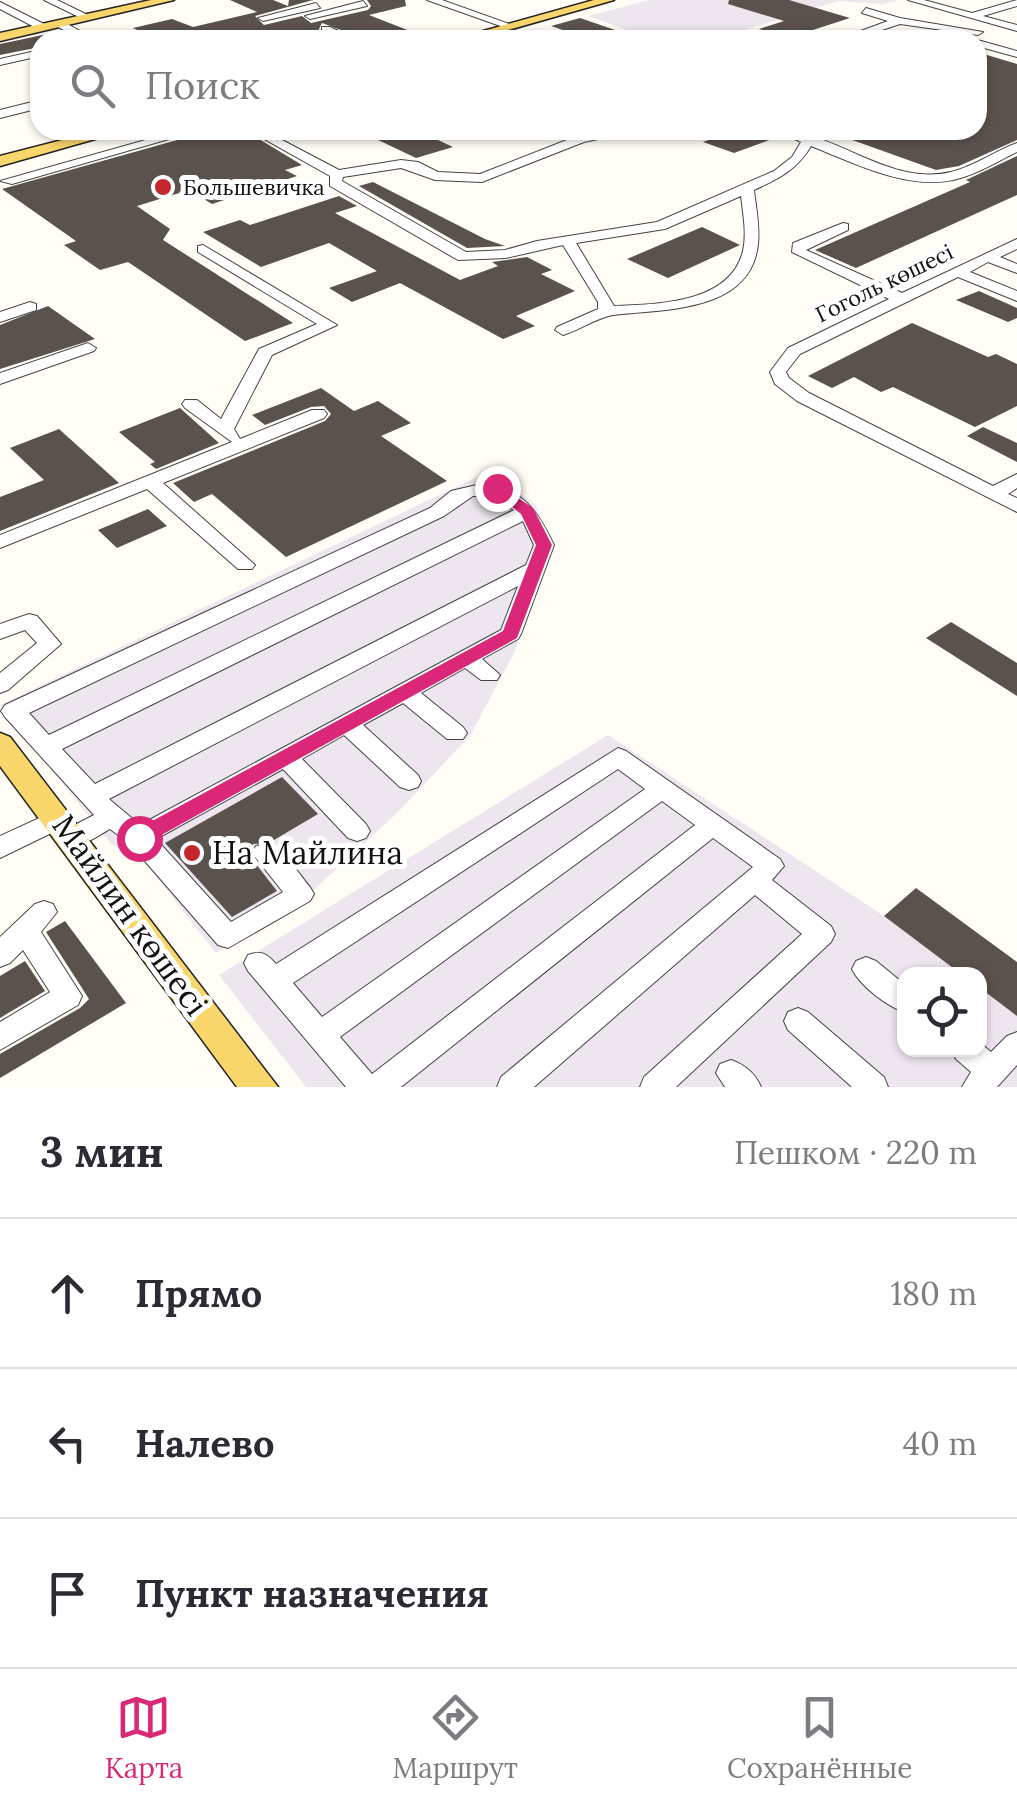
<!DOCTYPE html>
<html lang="ru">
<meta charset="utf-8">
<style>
body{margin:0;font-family:Lora,serif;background:#f2f2f3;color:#2b2b33}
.controls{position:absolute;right:30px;bottom:30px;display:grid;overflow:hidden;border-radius:20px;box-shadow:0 2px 8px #0004}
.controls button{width:90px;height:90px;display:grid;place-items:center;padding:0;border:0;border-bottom:2px solid #e1e1e2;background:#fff;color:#2b2b33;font:50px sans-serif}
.stop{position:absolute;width:30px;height:30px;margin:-22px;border:8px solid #db2777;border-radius:50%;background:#fff}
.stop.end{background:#db2777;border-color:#fff;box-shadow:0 2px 10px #0008}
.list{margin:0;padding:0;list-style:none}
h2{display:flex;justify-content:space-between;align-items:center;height:130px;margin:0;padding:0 40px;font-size:42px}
h2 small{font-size:32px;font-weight:400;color:#7c7c81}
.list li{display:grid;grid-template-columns:65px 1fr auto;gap:30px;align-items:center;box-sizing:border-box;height:150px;padding:0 40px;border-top:2px solid #e1e1e2}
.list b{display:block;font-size:38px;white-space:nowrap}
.list em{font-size:32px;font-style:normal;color:#7c7c81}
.icon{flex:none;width:55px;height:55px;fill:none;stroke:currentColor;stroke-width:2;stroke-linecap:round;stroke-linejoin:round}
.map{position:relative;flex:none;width:1017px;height:1087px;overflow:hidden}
.search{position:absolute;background:#fff;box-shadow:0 2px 8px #0004;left:30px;right:30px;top:30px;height:110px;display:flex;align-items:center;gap:25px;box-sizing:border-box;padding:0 35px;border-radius:30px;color:#7c7c81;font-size:38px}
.sheet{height:580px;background:#fff}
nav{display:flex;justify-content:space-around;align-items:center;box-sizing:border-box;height:140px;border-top:2px solid #e1e1e2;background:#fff;font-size:28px;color:#7c7c81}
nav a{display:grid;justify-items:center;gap:5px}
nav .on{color:#db2777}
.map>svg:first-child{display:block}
.industrial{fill:#eee6ef}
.building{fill:#5a524d}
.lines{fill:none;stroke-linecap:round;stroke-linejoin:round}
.minor-casing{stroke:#444;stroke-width:2}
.major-casing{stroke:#222;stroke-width:3}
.minor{fill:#fff;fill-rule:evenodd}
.major{fill:#f9d66b;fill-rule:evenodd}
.route{fill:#db2777}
.poi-dot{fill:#c4262e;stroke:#fff;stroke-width:4}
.labels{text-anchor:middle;stroke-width:10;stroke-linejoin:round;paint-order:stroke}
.far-poi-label{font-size:22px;fill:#111;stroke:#fff;text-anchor:start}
.far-street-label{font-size:22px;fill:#111;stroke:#fff}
.near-poi-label{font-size:32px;fill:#111;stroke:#fff;text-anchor:start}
.near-street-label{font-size:32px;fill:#111;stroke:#fff}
</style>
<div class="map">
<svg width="1017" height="1087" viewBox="0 0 1017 1087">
<rect width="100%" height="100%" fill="#fffdf5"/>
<g class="industrial">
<path d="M649,0h250l-16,4 -45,-3 -97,30 26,9h-146l17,-6 -50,-18z"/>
<path d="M479,476l15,1 41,27 16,40 -37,109 -44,83 -74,78 -91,84 -89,55 -77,-98 -27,-10 -112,-140z"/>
<path d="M608,735l276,181 77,58h-57v76h76v-62l30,23 7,-6v82h-711l-87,-112z"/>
</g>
<g class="building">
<path d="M230,0h43l15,6 1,-6h24l-58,16 9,9 38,-9 9,7 57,-13 3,-4 -4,-6h38l1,6 -37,9 41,16 -42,9 -46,-17 -4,8 -34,9h-162l-1,-6 16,-4 -4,-2 39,-9 21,8 64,-15z"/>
<path d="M729,0h60l61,18 -62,20 -29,-9 25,-8 -56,-17z"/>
<path d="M580,18l38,13 -29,8 -38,-13z"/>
<path d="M57,32l16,8h-33v7l-40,8v-11z"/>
<path d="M977,52l40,12v76l-58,26 -23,4 -106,-38 147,-2z"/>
<path d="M213,130h31l58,35 -17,5 12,6 -85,28 -23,-14 -52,16 33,23 -7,11 130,83 -48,18 -117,-79 -28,8 -36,-25 12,-4 -74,-52z"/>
<path d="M357,130h51l1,8 16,-4 28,13 -37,11z"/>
<path d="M735,130h37l8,6 -46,17 -31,-11z"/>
<path d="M1017,156v39l-161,73 -41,-18 155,-68 -4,-2z"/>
<path d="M373,182l112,57 20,7 -38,2 -108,-62z"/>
<path d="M339,196l18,10 -22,7 125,67 38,-14 -6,-4 35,-5 25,13 -11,4 34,17 -59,25 19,10 -32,13 -103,-56 -48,19 -23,-14 48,-17 -48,-28 -68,24 -58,-35 37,-12 10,5z"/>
<path d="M702,227l38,18 -72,33 -41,-19z"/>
<path d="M979,291l38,17v10l-9,4 -52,-22z"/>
<path d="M48,306l47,33 -95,30v-44z"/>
<path d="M912,323l76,34 8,-3 21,10v42l-42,21 -82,-40 -12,5 -27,-15 -22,11 -24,-12z"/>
<path d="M321,388l33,23 24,-10 33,22 -30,13 66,45 -161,76 -74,-63 -18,8 -21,-19 152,-62 6,-7 -7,-8 -13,1 -46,18 -13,-10z"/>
<path d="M180,408l39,35 -63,26 -6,-5 5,-2 -36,-30z"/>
<path d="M983,427l34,16v19l-50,-26z"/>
<path d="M59,429l60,54 -119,48v-34l44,-17 -34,-32z"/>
<path d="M148,509l19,17 -50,22 -19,-18z"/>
<path d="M951,622l66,41v33l-91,-58z"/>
<path d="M282,777l36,37 -49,29 -16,1 -4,11 28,36 -45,26 -67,-74z"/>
<path d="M916,888l101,74v54l-37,-28v-14h-19l-77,-58z"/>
<path d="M65,921l61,82 -126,75v-24l80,-46 9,-9 -43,-67z"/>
<path d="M25,961l20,30 -45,27v-42z"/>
</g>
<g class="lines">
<g class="minor-casing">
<g id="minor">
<path d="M44,0h13l37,18 -9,2z"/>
<path d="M427,0h15l73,26 -9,2z"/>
<path d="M908,0h16l48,13 45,-13v6l-34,10 34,9v6z"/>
<path d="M363,1l4,5 -57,13 -5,-3z"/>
<path d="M0,2l48,24 1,2 -9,2 -40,-21z"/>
<path d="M316,3l4,5 -57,13 -5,-3z"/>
<path d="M866,8l34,10 83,14 -5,3 -78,-11 -48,16h-16l52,-19 -26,-8z"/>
<path d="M56,22h8l32,18h-13l-27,-14z"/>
<path d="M322,27h8l27,13h-14l-21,-9z"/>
<path d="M976,40l5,1 36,10v6l-40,-11z"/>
<path d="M40,50v6l-40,9v-6z"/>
<path d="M40,100v8l-40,10v-8z"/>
<path d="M181,130l16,1 -185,53 -12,-3z"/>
<path d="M248,130h15l76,40 62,-10 17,2 20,10 42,2 97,-38 35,-6h28l-56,12 -102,40 -47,-2 -34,-12 -58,9 -1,4 124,71 39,-2 32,-9 120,-19 117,-51 18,-14 9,-15 -25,-12c59,0 113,57 175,42 24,-6 44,-21 66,-29v9c-21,10 -41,23 -64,28 -47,10 -99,-17 -142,-34 -14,24 -33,33 -57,44 2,18 6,36 4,54 -7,69 -95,65 -145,71 -17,3 -33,15 -50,20l-8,-5 2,-3 41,-18v-7l-35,-57 -57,13 -48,2 -128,-74v-10zM741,196c2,18 6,37 2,55 -13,53 -86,53 -129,55l-38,-63 89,-14z"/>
<path d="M843,223l5,1v6l-42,20 96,43 115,-54v10l-17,8 17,7v9l-29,-11 -18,10 47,19v10l-59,-24 -158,77 -14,18 3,6 20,15 184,93 24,-12v14l-9,6 9,4v14l-220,-111 -22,-17 -5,-12 18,-24 101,-49 -97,-47 1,-9z"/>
<path d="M203,245l134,80 -65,30 -38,74 6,10 72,-29h12l3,4 -3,4 -161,65 92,82 -3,4h-14l-91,-80 -147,59v-13l232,-93 -47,-34 -3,-4 3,-4h12l24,19 38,-70 58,-25 -119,-72v-6z"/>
<path d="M30,302l6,2v6l-36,12v-10z"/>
<path d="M88,343l8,5 -2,3 -94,33v-11z"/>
<path d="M481,484c42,4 56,26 73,61l-33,89 -3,5 -36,20 18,16 -3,5h-16l-16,-12 -44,25 42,34 4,6 -4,6h-16l-44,-36 -40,22 55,50 3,6 -3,6 -9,3 -9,-3 -56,-52 -42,24 64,65 4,7 -4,7 -9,3 -9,-3 -65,-69 -127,70 75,83 52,-30 -31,-39 4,-7c23,-7 40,25 54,41l4,7 -4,7 -82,47 -10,-3 -88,-101 -20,-15c-14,8 -29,20 -45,15l-4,-7 4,-7 29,-15 -89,-98 -4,-6 4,-6 425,-197 21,-17zM473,496h17l24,14 -465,225 -20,-22 415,-197zM523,521l11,24 -8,20 -431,219 -33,-35zM518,586l-17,44 -361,195 -31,-26z"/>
<path d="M29,614l8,2 24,28 -53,46 -8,3v-20l37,-30 -12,-13 -25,9v-15z"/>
<path d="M618,748l8,3 154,108 4,7 -12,14 59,46 4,8 -4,8 -155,145h-36l4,-10 158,-143 -47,-39 -221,192h-37l4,-10 252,-210 -40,-29 -312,249h-55l-98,-116 -4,-8 4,-8c14,-5 19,-1 28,9zM618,769l27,20 -323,228 -29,-34zM662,801l33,24 -323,249 -32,-37z"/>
<path d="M59,809l9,2 4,7 -4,7 -68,33v-22z"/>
<path d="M44,901l9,3 4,8 -16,20 41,64 -4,9 -78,45v-28l50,-30 -27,-42 -13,13 -10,4v-30l35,-33z"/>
<path d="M866,957l10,4 28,23v28c-17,-6 -44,-26 -52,-43l4,-8z"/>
<path d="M798,1008l10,4 76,65 4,10h-36l-64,-57 -4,-9 4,-9z"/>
<path d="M1017,1032v33l-20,22h-35l9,-15 -15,-13 -4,-9h28v-7l11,9 16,-16z"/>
<path d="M731,1060c14,5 24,13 30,27h-36l-9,-14 4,-9z"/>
</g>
</g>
<g class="major-casing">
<g id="major">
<path d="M151,0h23l-174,41v-8z"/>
<path d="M594,0h20l-141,40h-22z"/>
<path d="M101,130h26l-127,36v-10z"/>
<path d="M0,733l10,4 268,350h-41l-237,-321z"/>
</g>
</g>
<use href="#minor" class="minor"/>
<use href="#major" class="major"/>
</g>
<path class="route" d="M497,484l36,24 19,37 -35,93 -370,205h-15l-3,-5 3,-6 371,-201 33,-86 -15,-31 -32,-26z"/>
<g class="poi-dot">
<circle cx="163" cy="187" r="10"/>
<circle cx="192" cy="853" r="10"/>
</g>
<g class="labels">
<g class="far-poi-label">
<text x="183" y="195">Большевичка</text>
</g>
<g class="far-street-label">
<text transform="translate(884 283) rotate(-26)" y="8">Гоголь көшесі</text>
</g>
<g class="near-poi-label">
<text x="212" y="864">На Майлина</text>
</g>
<g class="near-street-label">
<text transform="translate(130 915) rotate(54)" y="11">Майлин көшесі</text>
</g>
</g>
</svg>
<div class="controls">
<button><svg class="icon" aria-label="locate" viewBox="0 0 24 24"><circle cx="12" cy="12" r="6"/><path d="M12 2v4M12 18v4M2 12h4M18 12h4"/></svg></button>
</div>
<div class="stop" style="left:139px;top:838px"></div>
<div class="stop end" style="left:497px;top:488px"></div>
<div class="search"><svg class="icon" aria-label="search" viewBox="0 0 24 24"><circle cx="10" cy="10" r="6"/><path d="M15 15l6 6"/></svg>Поиск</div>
</div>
<section class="sheet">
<h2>3 мин<small>Пешком · 220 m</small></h2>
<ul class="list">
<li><svg class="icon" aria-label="ahead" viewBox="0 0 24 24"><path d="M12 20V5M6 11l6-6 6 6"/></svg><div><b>Прямо</b></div><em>180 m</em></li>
<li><svg class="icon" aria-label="left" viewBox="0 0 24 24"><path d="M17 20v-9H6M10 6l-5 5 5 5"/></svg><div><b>Налево</b></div><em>40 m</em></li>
<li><svg class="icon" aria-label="arrive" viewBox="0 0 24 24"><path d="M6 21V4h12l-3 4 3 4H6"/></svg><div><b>Пункт назначения</b></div></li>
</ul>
</section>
<nav>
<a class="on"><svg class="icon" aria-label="map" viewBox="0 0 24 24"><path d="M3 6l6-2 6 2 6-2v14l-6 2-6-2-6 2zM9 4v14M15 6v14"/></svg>Карта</a>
<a><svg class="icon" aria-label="directions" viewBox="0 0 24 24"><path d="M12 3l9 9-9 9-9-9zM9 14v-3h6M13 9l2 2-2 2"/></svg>Маршрут</a>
<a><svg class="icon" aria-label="saved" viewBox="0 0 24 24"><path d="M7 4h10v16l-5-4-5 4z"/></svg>Сохранённые</a>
</nav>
